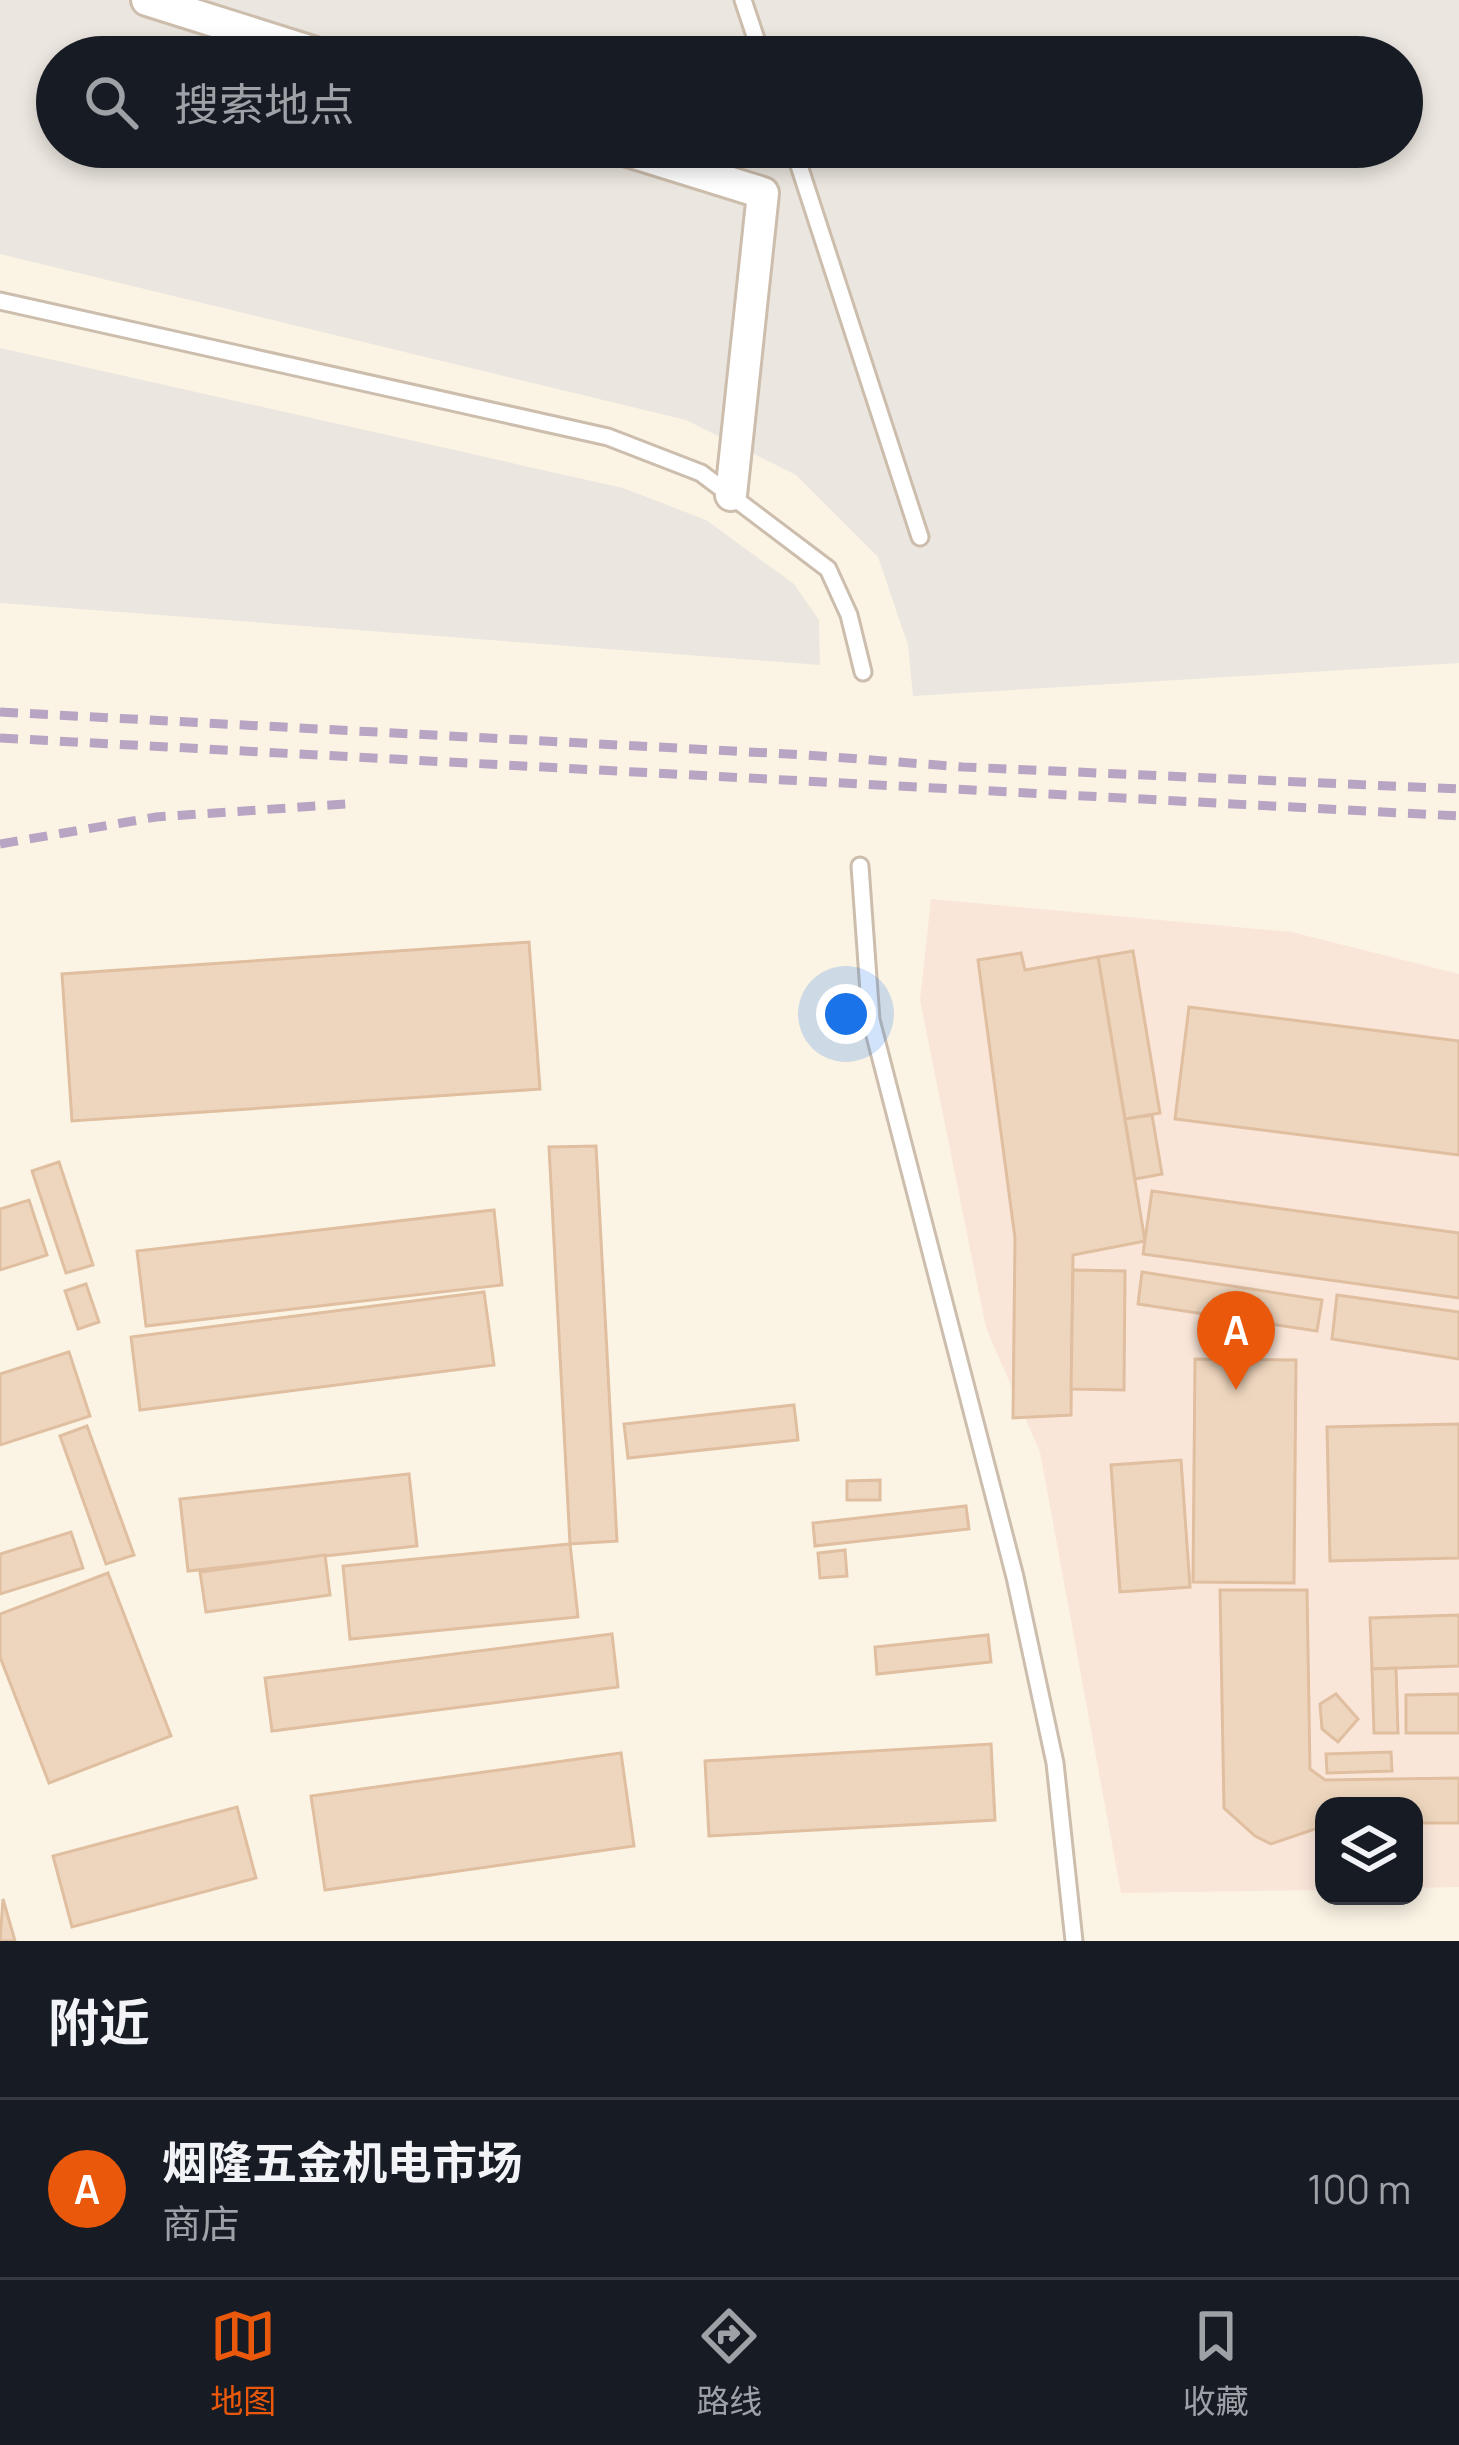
<!DOCTYPE html>
<html lang="zh">
<meta charset="utf-8">
<style>
body{margin:0;font-family:Manrope,"Noto Sans SC",sans-serif;background:#20242c;color:#f1f3f6}
.controls{position:absolute;right:36px;bottom:36px;display:grid;overflow:hidden;border-radius:24px;box-shadow:0 6px 18px #0003}
.controls button{width:108px;height:108px;display:grid;place-items:center;padding:0;border:0;border-bottom:3px solid #363941;background:#171b24;color:#f1f3f6;font:60px sans-serif}
.you{position:absolute;left:846px;top:1014px;width:42px;height:42px;margin:-30px;border:9px solid #fff;border-radius:50%;background:#1a73e8;box-shadow:0 0 0 18px #1a73e833}
.badge{display:grid;place-items:center;width:78px;height:78px;border-radius:50%;background:#ea580c;color:#fff;font-size:39px;font-weight:700}
.pin{position:absolute;translate:-50% -99px;filter:drop-shadow(0 3px 6px #0008)}
.pin::after{content:'';position:absolute;top:63px;width:42px;height:36px;background:inherit;clip-path:polygon(0 0,100% 0,50% 100%)}
.list{margin:0;padding:0;list-style:none}
h2{display:flex;justify-content:space-between;align-items:center;height:156px;margin:0;padding:0 48px;font-size:51px}
h2 small{font-size:39px;font-weight:400;color:#9ea1a6}
.list li{display:grid;grid-template-columns:78px 1fr auto;gap:36px;align-items:center;box-sizing:border-box;height:180px;padding:0 48px;border-top:3px solid #363941}
.list b{display:block;font-size:45px;white-space:nowrap}
.list p{margin:0;font-size:39px;white-space:nowrap;color:#9ea1a6}
.list em{font-size:39px;font-style:normal;color:#9ea1a6}
.icon{flex:none;width:66px;height:66px;fill:none;stroke:currentColor;stroke-width:2;stroke-linecap:round;stroke-linejoin:round}
.map{position:relative;flex:none;width:1459px;height:1941px;overflow:hidden}
.search{position:absolute;background:#171b24;box-shadow:0 6px 18px #0003;left:36px;right:36px;top:36px;height:132px;display:flex;align-items:center;gap:30px;box-sizing:border-box;padding:0 42px;border-radius:66px;color:#9ea1a6;font-size:45px}
.sheet{height:336px;background:#171b24}
nav{display:flex;justify-content:space-around;align-items:center;box-sizing:border-box;height:168px;border-top:3px solid #363941;background:#171b24;font-size:33px;color:#9ea1a6}
nav a{display:grid;justify-items:center;gap:6px}
nav .on{color:#ea580c}
.map>svg:first-child{display:block}
.commercial{fill:#fae6d9}
.industrial{fill:#ebe6df;fill-rule:evenodd}
.building{fill:#eed6be;stroke:#e0bea0;stroke-width:3}
.lines{fill:none;stroke-linecap:round;stroke-linejoin:round}
.service-casing{stroke:#ccbdac;stroke-width:21}
.minor-casing{stroke:#ccbdac;stroke-width:36}
.service{stroke:#fff;stroke-width:15}
.minor{stroke:#fff;stroke-width:30}
.rail{stroke:#b8a4c3;stroke-width:9;stroke-dasharray:18 12;stroke-linecap:butt}
</style>
<div class="map">
<svg width="1459" height="1941" viewBox="0 0 1459 1941">
<rect width="100%" height="100%" fill="#fbf4e5"/>
<path class="commercial" d="M931,899l361,33 167,42v913l-45,1v-82h-90v84l-203,3 -81,-441 -54,-124 -66,-328z"/>
<g class="industrial">
<path d="M0,0h1459v663l-546,33 -5,-51 -30,-88 -82,-82 -110,-55 -686,-166zM57,57h1345v90h-1345z"/>
<path d="M0,348l623,140 83,32 88,64 25,36 1,45 -820,-62z"/>
</g>
<g class="building">
<path d="M529,942l11,147 -468,32 -10,-147z"/>
<path d="M1133,951l27,162 -35,6 -27,-162z"/>
<path d="M1021,953l4,17 73,-13 47,284 -72,14 -2,160 -58,3 2,-180 -37,-278z"/>
<path d="M1189,1007l270,34v114l-284,-36z"/>
<path d="M1152,1115l10,59 -27,5 -10,-60z"/>
<path d="M596,1146l21,395 -47,3 -21,-397z"/>
<path d="M59,1162l34,103 -27,8 -34,-102z"/>
<path d="M1152,1191l307,42v65l-316,-44z"/>
<path d="M29,1200l18,55 -47,15v-61z"/>
<path d="M494,1210l8,75 -356,41 -9,-75z"/>
<path d="M1073,1270l52,1 -1,119 -53,-1z"/>
<path d="M1142,1272l180,28 -5,31 -179,-27z"/>
<path d="M86,1284l13,38 -21,7 -13,-38z"/>
<path d="M484,1292l10,73 -354,45 -9,-73z"/>
<path d="M1337,1295l122,17v47l-127,-20z"/>
<path d="M69,1352l21,64 -90,29v-71z"/>
<path d="M1195,1359l101,1 -2,223 -101,-1z"/>
<path d="M794,1405l4,35 -170,18 -4,-34z"/>
<path d="M1459,1424v134l-129,3 -3,-134z"/>
<path d="M87,1426l47,129 -28,9 -46,-128z"/>
<path d="M1181,1460l9,127 -70,5 -9,-127z"/>
<path d="M409,1474l8,72 -229,25 -8,-72z"/>
<path d="M880,1480v20h-33v-19z"/>
<path d="M966,1506l3,23 -154,17 -2,-23z"/>
<path d="M71,1532l12,36 -83,26v-40z"/>
<path d="M570,1544l8,73 -228,22 -7,-73z"/>
<path d="M845,1550l2,26 -27,2 -2,-25z"/>
<path d="M325,1555l5,40 -124,17 -6,-40z"/>
<path d="M108,1573l63,163 -122,47 -49,-126v-43z"/>
<path d="M1220,1590h87l3,179 15,11 134,-2v45h-45v-17h-90v20l-53,18 -16,-8 -31,-28z"/>
<path d="M1459,1615v51l-87,3 -2,-51z"/>
<path d="M612,1634l6,53 -346,44 -7,-53z"/>
<path d="M988,1635l3,27 -114,12 -2,-27z"/>
<path d="M1396,1668l2,65h-24l-2,-64z"/>
<path d="M1336,1694l22,25 -20,23 -16,-13 -2,-25z"/>
<path d="M1459,1694v39h-53v-38z"/>
<path d="M991,1744l4,76 -286,16 -4,-75z"/>
<path d="M1391,1752l1,19 -65,2 -1,-19z"/>
<path d="M621,1753l13,93 -309,44 -14,-94z"/>
<path d="M237,1807l19,71 -184,49 -19,-71z"/>
<path d="M3,1899l12,42h-15z"/>
</g>
<g class="lines">
<g class="service-casing">
<g id="service">
<path d="M743,0l19,57"/>
<path d="M793,147l127,390"/>
<path d="M0,301l608,136 93,36 127,96 21,46 14,57"/>
<path d="M860,866l11,154 144,557 40,186 19,178"/>
</g>
</g>
<g class="minor-casing">
<g id="minor">
<path d="M147,0l181,57"/>
<path d="M615,147l148,46 -32,302"/>
</g>
</g>
<use href="#service" class="service"/>
<use href="#minor" class="minor"/>
<g class="rail">
<path d="M0,712l807,43 156,12 496,22"/>
<path d="M0,738l1459,78"/>
<path d="M0,844l156,-27 190,-13"/>
</g>
</g>
</svg>
<div class="controls">
<button><svg class="icon" aria-label="layers" viewBox="0 0 24 24"><path d="M12 4l9 5-9 5-9-5zM3 14l9 5 9-5"/></svg></button>
</div>
<div class="you"></div>
<div class="pin badge" style="left:1236px;top:1390px">A</div>
<div class="search"><svg class="icon" aria-label="search" viewBox="0 0 24 24"><circle cx="10" cy="10" r="6"/><path d="M15 15l6 6"/></svg>搜索地点</div>
</div>
<section class="sheet">
<h2>附近<small></small></h2>
<ul class="list">
<li><span class="badge">A</span><div><b>烟隆五金机电市场</b><p>商店</p></div><em>100 m</em></li>
</ul>
</section>
<nav>
<a class="on"><svg class="icon" aria-label="map" viewBox="0 0 24 24"><path d="M3 6l6-2 6 2 6-2v14l-6 2-6-2-6 2zM9 4v14M15 6v14"/></svg>地图</a>
<a><svg class="icon" aria-label="directions" viewBox="0 0 24 24"><path d="M12 3l9 9-9 9-9-9zM9 14v-3h6M13 9l2 2-2 2"/></svg>路线</a>
<a><svg class="icon" aria-label="saved" viewBox="0 0 24 24"><path d="M7 4h10v16l-5-4-5 4z"/></svg>收藏</a>
</nav>
